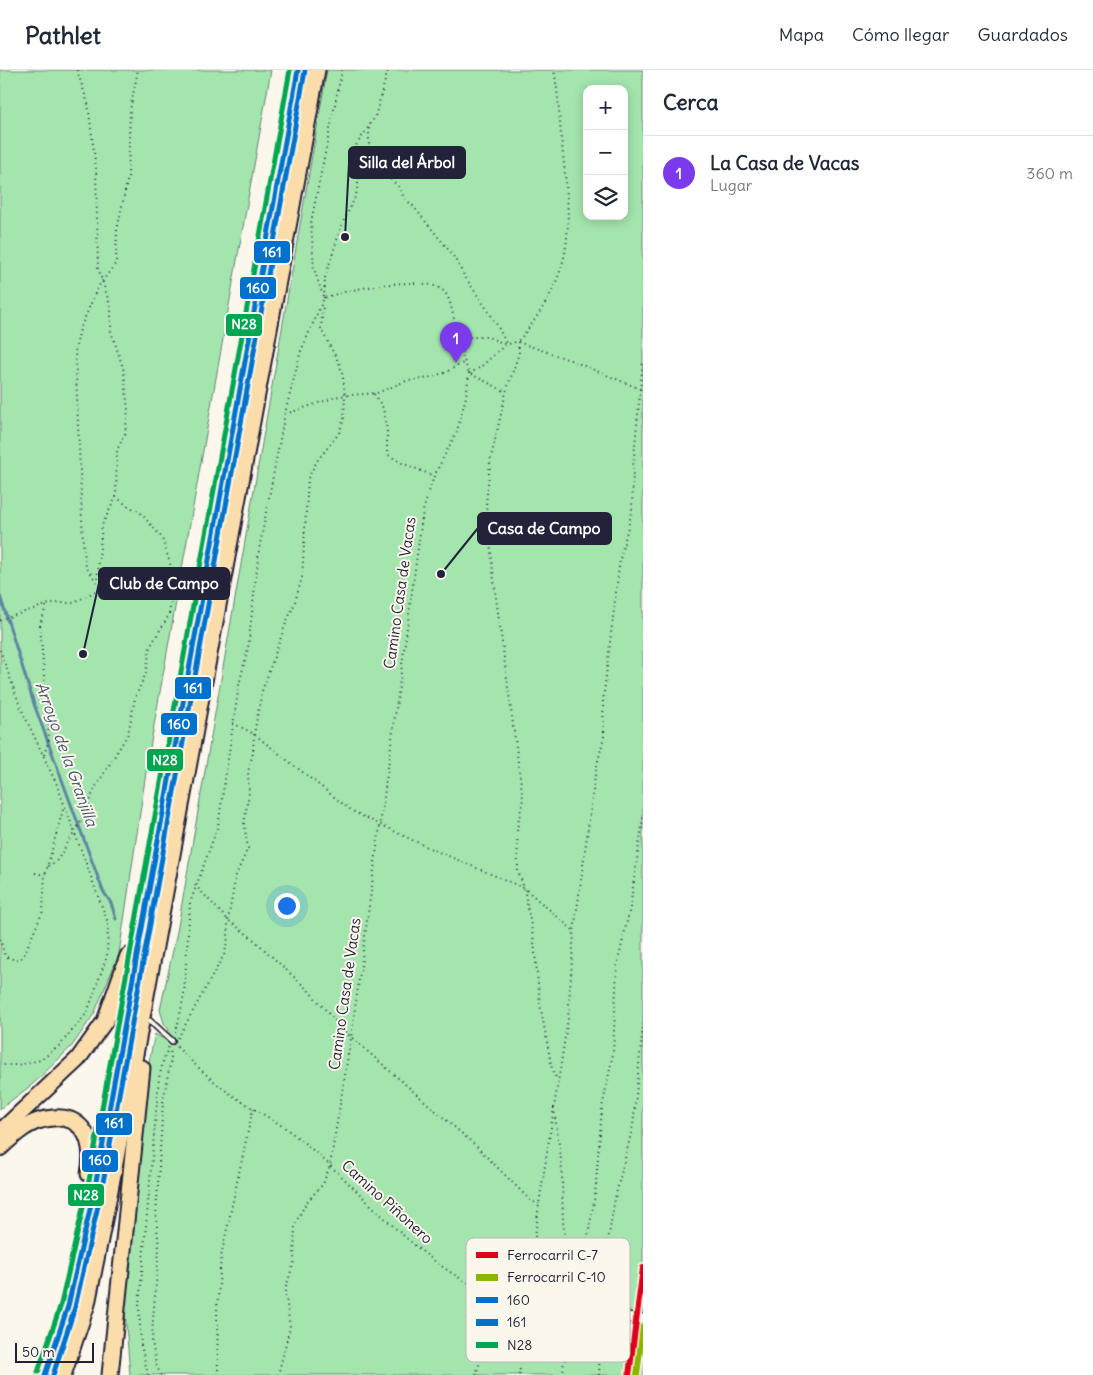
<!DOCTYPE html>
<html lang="es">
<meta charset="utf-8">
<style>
body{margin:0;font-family:Delius,sans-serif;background:#f2f2f3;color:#1f2937}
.controls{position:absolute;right:15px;top:15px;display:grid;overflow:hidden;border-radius:10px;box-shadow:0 2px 12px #0003}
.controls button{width:45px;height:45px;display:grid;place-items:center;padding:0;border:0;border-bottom:1px solid #e0e1e3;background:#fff;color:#1f2937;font:25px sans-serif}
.scale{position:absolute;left:15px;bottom:12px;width:79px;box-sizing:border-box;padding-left:5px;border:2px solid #22223b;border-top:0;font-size:14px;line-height:18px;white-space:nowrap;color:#22223b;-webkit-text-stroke:4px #fbf7ec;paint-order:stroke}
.you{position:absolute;left:286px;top:835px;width:18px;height:18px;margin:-12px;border:4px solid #fff;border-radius:50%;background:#1a73e8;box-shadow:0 0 0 8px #1a73e833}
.badge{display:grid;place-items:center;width:32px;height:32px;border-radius:50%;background:#7c3aed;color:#fff;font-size:16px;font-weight:700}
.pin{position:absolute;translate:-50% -41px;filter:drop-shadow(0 1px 2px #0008)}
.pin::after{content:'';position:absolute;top:26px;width:18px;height:15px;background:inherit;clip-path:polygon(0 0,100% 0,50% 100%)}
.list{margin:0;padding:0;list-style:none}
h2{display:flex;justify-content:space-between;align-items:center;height:65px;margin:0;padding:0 20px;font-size:21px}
h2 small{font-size:16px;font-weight:400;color:#747a83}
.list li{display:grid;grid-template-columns:32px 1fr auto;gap:15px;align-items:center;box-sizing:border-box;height:75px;padding:0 20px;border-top:1px solid #e0e1e3}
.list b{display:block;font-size:19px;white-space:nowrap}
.list p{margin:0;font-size:16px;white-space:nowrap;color:#747a83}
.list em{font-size:16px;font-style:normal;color:#747a83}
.icon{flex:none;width:28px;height:28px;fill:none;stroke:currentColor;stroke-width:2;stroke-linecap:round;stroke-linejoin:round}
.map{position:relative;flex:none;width:643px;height:1305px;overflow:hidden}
header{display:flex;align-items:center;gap:30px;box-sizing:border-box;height:70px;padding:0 25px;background:#fff;border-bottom:1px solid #e0e1e3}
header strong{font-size:24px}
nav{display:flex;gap:28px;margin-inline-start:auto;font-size:18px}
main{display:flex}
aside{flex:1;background:#fff}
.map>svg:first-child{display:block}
.green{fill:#a4e5ae;stroke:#638474;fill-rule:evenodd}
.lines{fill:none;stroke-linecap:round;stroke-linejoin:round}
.stream{stroke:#5d86a2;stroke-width:3}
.service-casing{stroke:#22223b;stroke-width:8}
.minor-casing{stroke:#22223b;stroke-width:12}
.trunk-casing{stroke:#22223b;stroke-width:19}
.path{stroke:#22223b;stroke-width:2;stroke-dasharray:1 4;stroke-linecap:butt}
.service{stroke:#fbf7ec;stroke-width:4.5}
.minor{stroke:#fbf7ec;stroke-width:9}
.trunk{stroke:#fbddab;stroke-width:15}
.bus-1-casing{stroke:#fbf7ec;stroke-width:9}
.bus-2-casing{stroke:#fbf7ec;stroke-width:9}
.bus-3-casing{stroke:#fbf7ec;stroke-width:9}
.bus-1{stroke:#0072ce;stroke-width:5}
.bus-2{stroke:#0072ce;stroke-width:5}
.bus-3{stroke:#00a651;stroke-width:5}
.rail-1-casing{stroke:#fbf7ec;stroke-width:10}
.rail-2-casing{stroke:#fbf7ec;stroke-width:10}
.rail-1{stroke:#de0118;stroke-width:6}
.rail-2{stroke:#8ab603;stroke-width:6}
.labels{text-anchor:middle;stroke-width:4;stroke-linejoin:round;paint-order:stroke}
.street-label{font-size:15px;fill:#22223b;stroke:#fbf7ec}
.water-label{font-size:16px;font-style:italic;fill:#40546e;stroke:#fbf7ec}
.key{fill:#fbf7ec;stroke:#bab7b7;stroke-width:1}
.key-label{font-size:14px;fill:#22223b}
.leader{fill:none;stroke:#22223b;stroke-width:2}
.callout-dot{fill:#22223b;stroke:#fbf7ec;stroke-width:2}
.callout{fill:#22223b;stroke:#22223b;stroke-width:2}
.callout-label{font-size:16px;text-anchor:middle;font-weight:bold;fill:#fff}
.line-badge{stroke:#fbf7ec;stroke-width:2}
.badge-label{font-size:14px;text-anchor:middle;font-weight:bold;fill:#fff}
</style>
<header>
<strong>Pathlet</strong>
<nav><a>Mapa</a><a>Cómo llegar</a><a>Guardados</a></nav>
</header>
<main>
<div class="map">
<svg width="643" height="1305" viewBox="0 0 643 1305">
<rect width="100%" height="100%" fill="#fbf7ec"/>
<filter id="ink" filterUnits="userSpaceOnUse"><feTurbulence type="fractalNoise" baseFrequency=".02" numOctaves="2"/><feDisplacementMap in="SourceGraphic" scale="10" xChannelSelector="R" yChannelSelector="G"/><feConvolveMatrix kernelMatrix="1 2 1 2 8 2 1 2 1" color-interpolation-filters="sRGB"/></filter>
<g filter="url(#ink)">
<g class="green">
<path d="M0,0h271l-123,689 -29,195 -25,60 -22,32 -39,38 -33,25z"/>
<path d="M327,0h316v1305h-513l-5,-64 23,-245 7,-32 9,5 5,-9 -5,-7 -4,-13 17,-78zM587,19h37v127h-37z"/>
</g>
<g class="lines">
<path class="stream" d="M0,526l34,108 69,187 8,12 5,16"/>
<g class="service-casing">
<path id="service" d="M150,951l22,20"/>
</g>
<g class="minor-casing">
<path id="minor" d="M617,1246l26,3"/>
</g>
<g class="trunk-casing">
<g id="trunk">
<path d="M0,1062l78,-73 27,-38 23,-65"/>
<path d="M0,1078c11,-10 23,-22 38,-27 42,-13 58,15 51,53"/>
<path d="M45,1305c25,-61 36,-124 50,-188l203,-1117"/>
<path d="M63,1305l24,-71 23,-114 207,-1120"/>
<path d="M110,1305l32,-307"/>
</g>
</g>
<g class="path">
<path d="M77,0l11,34 8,64 2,100 13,40v23l13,40 4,40 -3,23 -8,16 -1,47 -14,28 -5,57"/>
<path d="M370,81l19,27 10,9 5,11 9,8 39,48 13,23 30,44 12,24"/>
<path d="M359,107l10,-20v-30"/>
<path d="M323,226l-9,-27 -3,-47 31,-152"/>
<path d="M324,228l1,-20 16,-51 15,-32 3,-18 -5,-15 1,-15 20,-30 13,-47"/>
<path d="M465,258l5,9h18l19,8"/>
<path d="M518,272l1,11 -13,39 -16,70 -4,43 9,85 28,209 -6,30 1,42 6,17 10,54 6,62 12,65 5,11"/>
<path d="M518,272l52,18 73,30"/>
<path d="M469,303c16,-5 24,-21 38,-28 5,-3 10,-2 14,-7 56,-71 50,-107 41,-193 -3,-25 -3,-50 -8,-75"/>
<path d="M374,324l9,14 4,22v24l15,9 32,13"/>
<path d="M285,343l7,-1 47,-16 38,-3 29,-12 18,-2 20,-6 21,-11"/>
<path d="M0,550l52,-17h22l27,-15 -15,-21 -3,-25 -8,-191 5,-22 18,-42 18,-24 1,-33 11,-53 2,-67 8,-40"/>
<path d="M0,580l20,56 37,79 51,138 -1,33 -20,57 -28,33 -18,14 -24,5h-17"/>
<path d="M233,653l21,11 98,77 75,36 97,41 50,43"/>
<path d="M44,685l5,-16 -9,-114 7,-21"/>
<path d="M48,796l8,-4 28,-45 10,-27 34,-56 7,-36 11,-25 4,-26 19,-32 5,-39 -12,-38 -23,-27 -10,-4 -13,-10"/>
<path d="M35,803l10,2"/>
<path d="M195,815l33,35 24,18 57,53 34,39 132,115 56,56 8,3"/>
<path d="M0,869l5,17 10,4 8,-3 20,-46 2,-36 19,-69"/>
<path d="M176,963l8,-38 6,-92 28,-77 21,-141 9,-37 11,-98 26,-137 16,-62 23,-53c24,-9 95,-23 117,-9 6,4 8,10 10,17l12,52 6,15 37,19"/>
<path d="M178,968l47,-85 3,-16v-17l8,-45 12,-27 -4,-24 5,-32 -1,-20 5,-19 1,-19 8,-43 24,-68 8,-18 8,-27 6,-100 9,-17 22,-28 5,-14 1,-24 -2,-18 -3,-12 -19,-36 2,-24"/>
<path d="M177,977c15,15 31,30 48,43 21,16 46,27 67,43 68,52 122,131 204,163 35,13 75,17 112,20"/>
<path d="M554,1038c2,21 7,43 8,65 1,45 -2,72 19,114"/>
<path d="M596,1245l-10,-14 -5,-23 14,-83 7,-87 11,-54 4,-88 13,-58 13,-90"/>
<path d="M601,1283l11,-28"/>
<path d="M148,1305l-7,-30 -2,-39 20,-228 5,-20 5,-12"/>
<path d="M161,1305l-5,-10 -4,-24 1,-22 6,-70 -3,-33 7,-114 8,-43 -1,-11"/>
<path d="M218,1305l-1,-64 4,-54 32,-149"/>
<path d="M278,1305l12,-48 -5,-37 9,-28 1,-38 11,-21 17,-19 7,-19 21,-127 72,-527 11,-35 23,-45 9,-34 3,-24"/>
<path d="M476,1305l17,-58 -1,-7 4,-14"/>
<path d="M519,1305l4,-28 11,-40v-62l5,-41 29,-186 6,-86 22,-163 8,-32 -1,-36 17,-142 12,-48 1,-44 10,-107"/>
<path d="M564,1305l-1,-9 19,-52v-23"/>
<path d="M599,1305c2,-21 -5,-40 -3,-60l19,-117 18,-72 10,-102"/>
</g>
<use href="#service" class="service"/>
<use href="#minor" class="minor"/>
<use href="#trunk" class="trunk"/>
<g class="bus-1-casing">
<path id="bus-1" d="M45,1305l23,-69 27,-119 203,-1117"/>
</g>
<g class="bus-2-casing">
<path id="bus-2" d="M53,1305l22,-68 27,-119 203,-1117"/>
</g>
<g class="bus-3-casing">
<path id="bus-3" d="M38,1302l23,-68 27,-118 202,-1116"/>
</g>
<use href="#bus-1" class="bus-1"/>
<use href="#bus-2" class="bus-2"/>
<use href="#bus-3" class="bus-3"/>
<g class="rail-1-casing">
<path id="rail-1" d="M629,1305l14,-107"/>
</g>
<g class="rail-2-casing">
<path id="rail-2" d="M637,1305l6,-49"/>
</g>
<use href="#rail-1" class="rail-1"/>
<use href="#rail-2" class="rail-2"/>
</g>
</g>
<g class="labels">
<g class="street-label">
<text transform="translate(400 523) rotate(-82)" y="5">Camino Casa de Vacas</text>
<text transform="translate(345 924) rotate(-82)" y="5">Camino Casa de Vacas</text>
<text transform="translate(387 1132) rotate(42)" y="5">Camino Piñonero</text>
</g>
<g class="water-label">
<text transform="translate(67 684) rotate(70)" y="6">Arroyo de la Granjilla</text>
</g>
</g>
<rect x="466" y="1168" width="164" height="124" rx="8" class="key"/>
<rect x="476" y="1182" width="22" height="6" fill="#de0118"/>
<rect x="476" y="1204" width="22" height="7" fill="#8ab603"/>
<rect x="476" y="1227" width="22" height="6" fill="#0072ce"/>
<rect x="476" y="1249" width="22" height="7" fill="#0072ce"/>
<rect x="476" y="1272" width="22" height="6" fill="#00a651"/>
<g class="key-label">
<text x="507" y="1190">Ferrocarril C-7</text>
<text x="507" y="1212">Ferrocarril C-10</text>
<text x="507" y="1235">160</text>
<text x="507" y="1257">161</text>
<text x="507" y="1280">N28</text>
</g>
<path class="leader" d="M345 167L349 93M441 504L478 458M83 584L99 513"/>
<g class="callout-dot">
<circle cx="345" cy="167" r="5"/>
<circle cx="441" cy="504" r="5"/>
<circle cx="83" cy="584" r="5"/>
</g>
<g class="callout">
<rect x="349" y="77" width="116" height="31" rx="5"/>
<rect x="478" y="443" width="133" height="31" rx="5"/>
<rect x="99" y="498" width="130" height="31" rx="5"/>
</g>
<g class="callout-label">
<text x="407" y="98">Silla del Árbol</text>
<text x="544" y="464">Casa de Campo</text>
<text x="164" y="519">Club de Campo</text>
</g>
<g class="line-badge">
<rect x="253" y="170" width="38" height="24" rx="5" fill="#0072ce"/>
<rect x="239" y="206" width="38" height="24" rx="5" fill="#0072ce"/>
<rect x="225" y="243" width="38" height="24" rx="5" fill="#00a651"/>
<rect x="174" y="606" width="38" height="24" rx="5" fill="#0072ce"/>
<rect x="160" y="642" width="38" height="24" rx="5" fill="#0072ce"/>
<rect x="146" y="678" width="38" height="24" rx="5" fill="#00a651"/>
<rect x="95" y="1042" width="38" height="24" rx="5" fill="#0072ce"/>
<rect x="81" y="1079" width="38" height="24" rx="5" fill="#0072ce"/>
<rect x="67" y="1113" width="38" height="24" rx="5" fill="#00a651"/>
</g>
<g class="badge-label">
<text x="272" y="187">161</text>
<text x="258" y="223">160</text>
<text x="244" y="259">N28</text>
<text x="193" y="623">161</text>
<text x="179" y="659">160</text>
<text x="165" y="695">N28</text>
<text x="114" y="1058">161</text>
<text x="100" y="1095">160</text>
<text x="86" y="1130">N28</text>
</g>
</svg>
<div class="controls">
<button>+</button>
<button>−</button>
<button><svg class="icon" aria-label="layers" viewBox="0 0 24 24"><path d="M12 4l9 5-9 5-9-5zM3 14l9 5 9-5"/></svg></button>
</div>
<div class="scale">50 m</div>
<div class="you"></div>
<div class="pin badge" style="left:456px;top:293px">1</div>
</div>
<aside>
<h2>Cerca<small></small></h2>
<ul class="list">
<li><span class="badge">1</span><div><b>La Casa de Vacas</b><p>Lugar</p></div><em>360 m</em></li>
</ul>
</aside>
</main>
